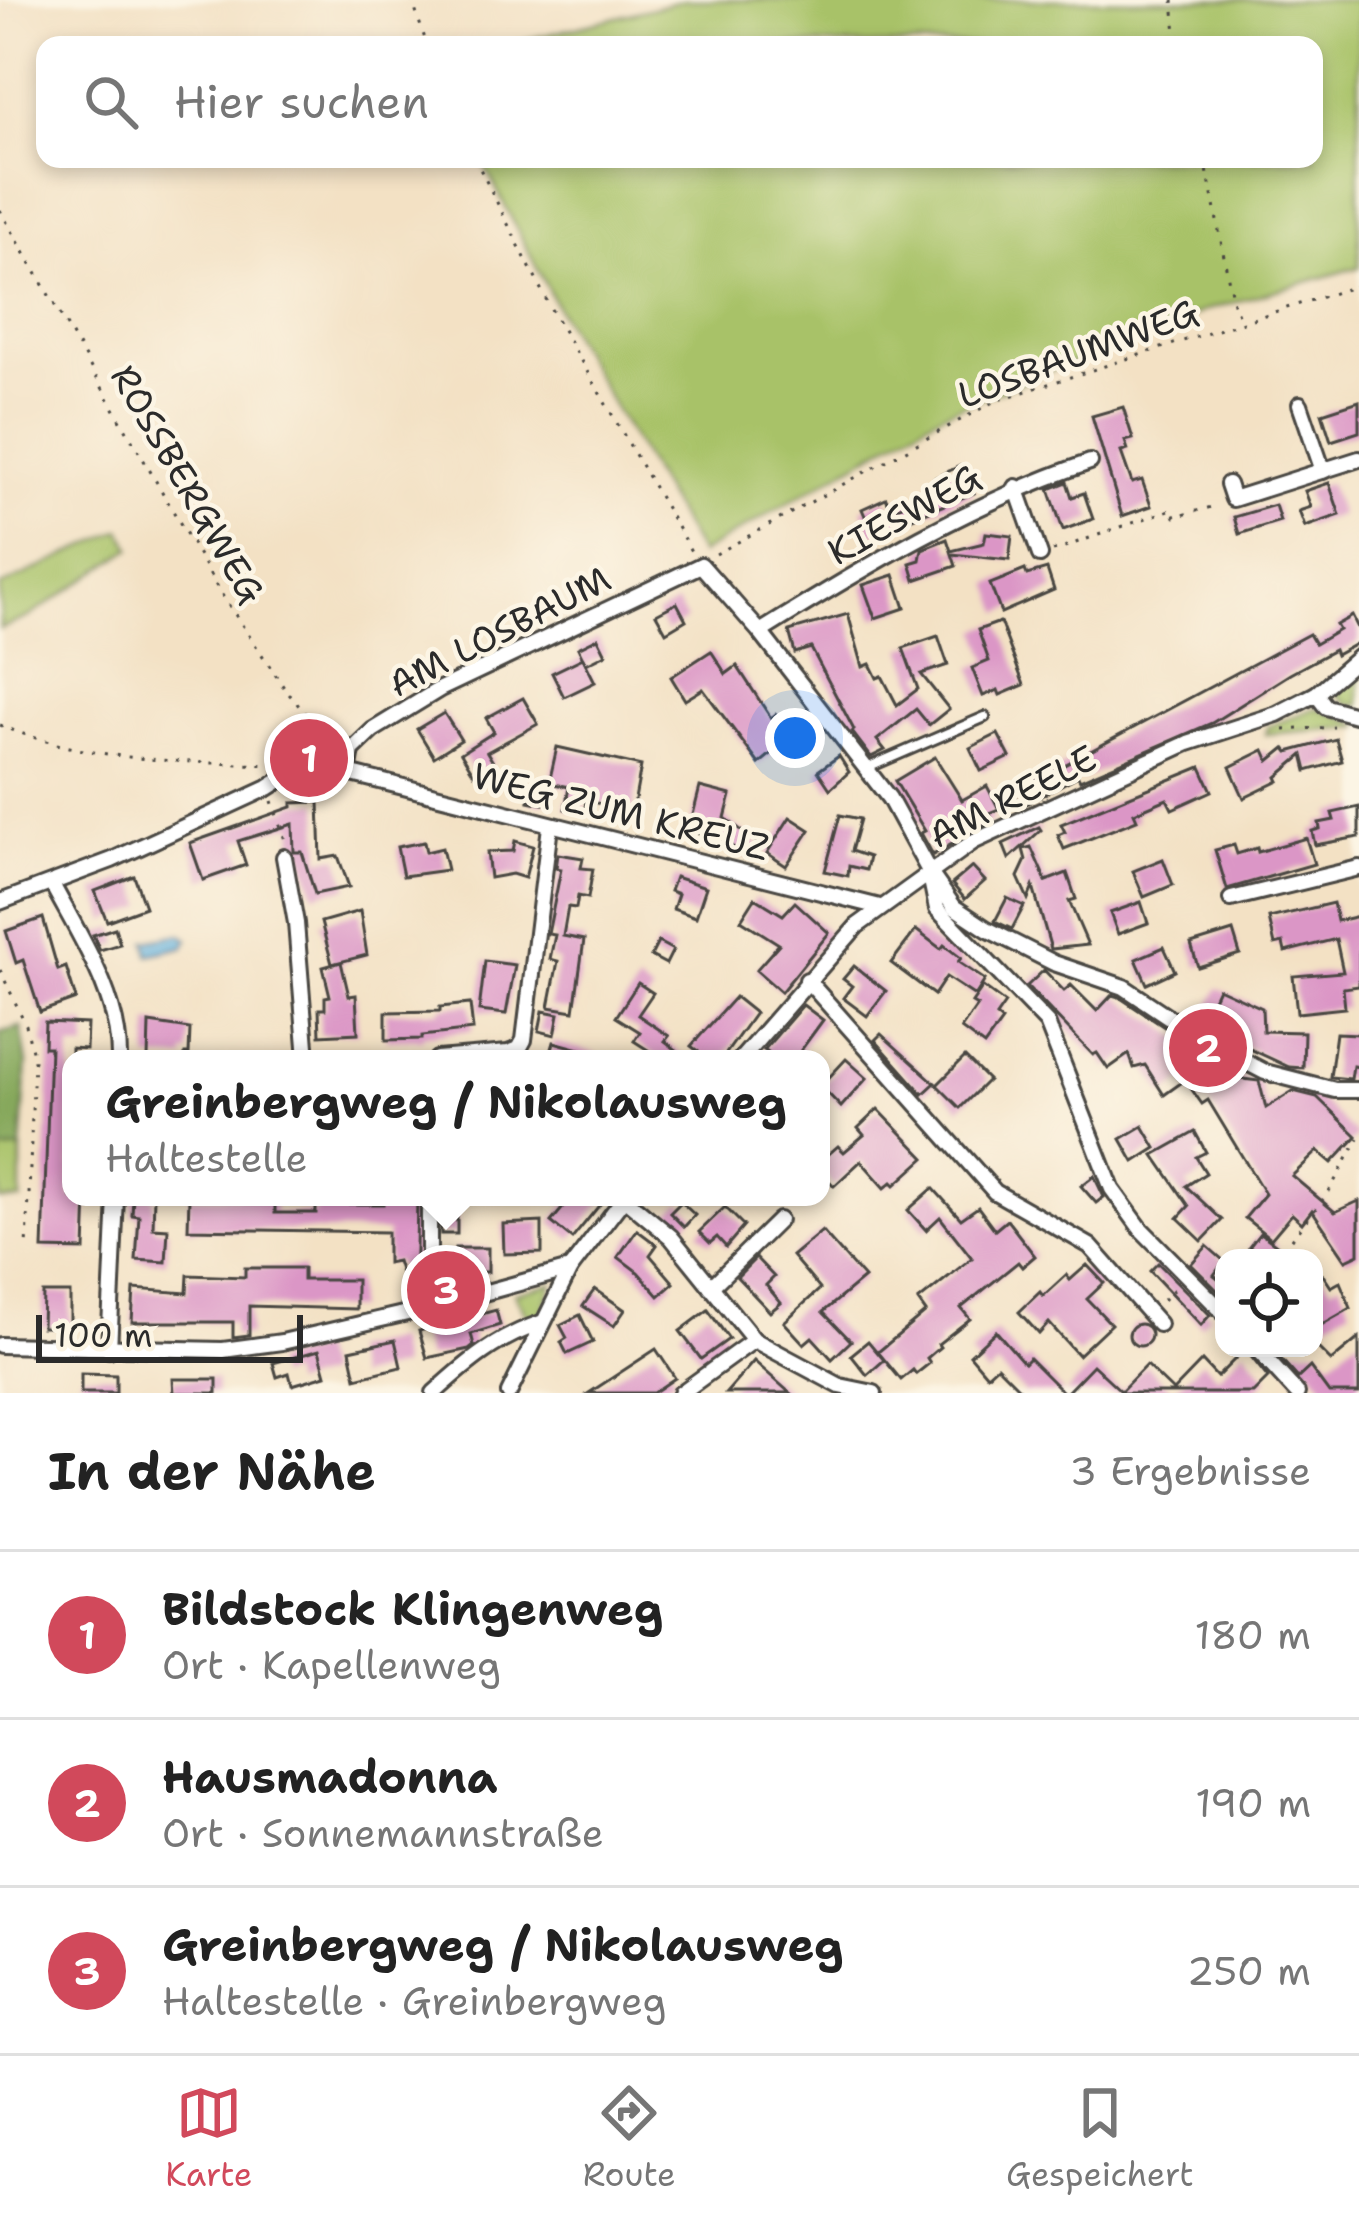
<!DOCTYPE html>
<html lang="de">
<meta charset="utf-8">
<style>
body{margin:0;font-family:"Shantell Sans",sans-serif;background:#f2f2f2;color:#222}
.controls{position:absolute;right:36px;bottom:36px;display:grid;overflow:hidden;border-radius:24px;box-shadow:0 6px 18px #0003}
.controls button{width:108px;height:108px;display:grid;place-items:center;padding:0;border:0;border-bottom:3px solid #e0e0e0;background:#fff;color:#222;font:60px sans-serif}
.scale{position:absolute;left:36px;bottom:30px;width:267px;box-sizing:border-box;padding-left:12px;border:6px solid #2b2b2b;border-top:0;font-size:33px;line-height:42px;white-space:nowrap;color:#2b2b2b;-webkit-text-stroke:9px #fcf5e5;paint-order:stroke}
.you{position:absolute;left:795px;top:738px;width:42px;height:42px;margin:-30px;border:9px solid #fff;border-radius:50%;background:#1a73e8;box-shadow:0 0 0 18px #1a73e833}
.badge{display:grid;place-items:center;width:78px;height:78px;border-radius:50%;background:#d1495b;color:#fff;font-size:39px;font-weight:700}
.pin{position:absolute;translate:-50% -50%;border:6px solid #fff;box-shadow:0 3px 12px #0006}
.popup{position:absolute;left:62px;top:1050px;width:768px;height:156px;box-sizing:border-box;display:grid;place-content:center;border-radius:24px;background:#fff;filter:drop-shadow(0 3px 9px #0005);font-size:39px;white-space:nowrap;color:#767676}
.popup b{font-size:45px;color:#222}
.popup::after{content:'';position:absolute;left:50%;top:100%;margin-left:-24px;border:24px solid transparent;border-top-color:#fff}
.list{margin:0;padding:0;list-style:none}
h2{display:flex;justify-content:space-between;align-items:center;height:156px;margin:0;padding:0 48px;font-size:51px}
h2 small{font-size:39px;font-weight:400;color:#767676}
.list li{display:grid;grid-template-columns:78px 1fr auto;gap:36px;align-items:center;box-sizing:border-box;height:168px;padding:0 48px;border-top:3px solid #e0e0e0}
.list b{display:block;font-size:45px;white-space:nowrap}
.list p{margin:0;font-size:39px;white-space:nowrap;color:#767676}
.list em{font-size:39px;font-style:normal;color:#767676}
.icon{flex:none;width:66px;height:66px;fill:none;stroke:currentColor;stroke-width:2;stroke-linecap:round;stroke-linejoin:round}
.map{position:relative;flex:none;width:1359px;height:1393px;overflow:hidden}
.search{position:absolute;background:#fff;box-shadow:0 6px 18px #0003;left:36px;right:36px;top:36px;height:132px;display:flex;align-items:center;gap:30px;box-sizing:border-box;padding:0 42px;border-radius:24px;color:#767676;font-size:45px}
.sheet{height:660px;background:#fff}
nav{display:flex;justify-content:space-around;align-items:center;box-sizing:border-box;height:168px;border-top:3px solid #e0e0e0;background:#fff;font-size:33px;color:#767676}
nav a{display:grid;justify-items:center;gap:6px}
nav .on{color:#d1495b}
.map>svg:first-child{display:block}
.green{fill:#a8c268;stroke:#6a764a;stroke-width:3}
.forest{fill:#86a85c;stroke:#586a44;stroke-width:3}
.water{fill:#62afdb;stroke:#466d83;stroke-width:3}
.building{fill:#db96c6}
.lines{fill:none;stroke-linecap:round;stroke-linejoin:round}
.service-casing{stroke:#494642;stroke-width:14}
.minor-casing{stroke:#494642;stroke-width:20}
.path{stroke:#494642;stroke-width:3;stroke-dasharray:3 9;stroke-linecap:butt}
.service{stroke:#fff;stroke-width:8}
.minor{stroke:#fff;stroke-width:14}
.labels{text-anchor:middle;stroke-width:9;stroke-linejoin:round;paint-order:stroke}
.street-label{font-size:36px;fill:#2b2b2b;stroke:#fcf5e5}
</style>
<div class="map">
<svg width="1359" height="1393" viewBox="0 0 1359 1393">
<rect width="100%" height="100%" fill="#fcf5e5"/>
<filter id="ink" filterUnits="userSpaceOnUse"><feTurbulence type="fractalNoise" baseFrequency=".00833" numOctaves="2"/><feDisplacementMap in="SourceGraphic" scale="24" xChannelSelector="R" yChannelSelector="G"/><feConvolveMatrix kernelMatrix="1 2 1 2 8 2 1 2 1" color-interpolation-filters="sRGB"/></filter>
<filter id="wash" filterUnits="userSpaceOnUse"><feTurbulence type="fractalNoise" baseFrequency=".004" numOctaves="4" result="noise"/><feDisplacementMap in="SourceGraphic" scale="48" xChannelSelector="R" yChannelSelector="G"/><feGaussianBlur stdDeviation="2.7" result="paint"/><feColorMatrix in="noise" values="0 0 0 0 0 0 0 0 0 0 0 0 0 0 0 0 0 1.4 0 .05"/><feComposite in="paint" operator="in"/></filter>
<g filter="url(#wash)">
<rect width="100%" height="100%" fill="#f3e1c4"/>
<g class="green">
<path d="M685,0h674v267l-152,43 -267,104 -240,140 -134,-229 -85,-166h833v-114h-809z"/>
<path d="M121,530l11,18 -103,69 -29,12v-42z"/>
<path d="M1359,669v36l-12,-1 -10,-10 1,-10z"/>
<path d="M1315,708l40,14 4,5 -94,7 2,-7z"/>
<path d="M316,732l18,20 -5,17 -29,2 -5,-8z"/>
<path d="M21,1149v51h-21v-49z"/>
<path d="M552,1283l-10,32 -12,6 -16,-28z"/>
</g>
<path class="forest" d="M21,1027l6,36 -6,86 -21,2v-118z"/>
<path class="water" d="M180,934l8,5 -4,8 -35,8 -3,-14z"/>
<g id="blocks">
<g class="building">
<path d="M1359,401v31l-28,9 -9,-28z"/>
<path d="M1123,407l10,32 -8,2 3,9 -7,2 11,31 10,-3 9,26 -29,10 -30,-100z"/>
<path d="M960,466l14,27 -101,41 -11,-25 24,-11 6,12 36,-18 -2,-6 10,-4 -2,-4z"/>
<path d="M1067,482l5,15 12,-4 9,26 -30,11 -14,-41z"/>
<path d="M1329,483l11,32 -35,12 -6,-16 12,-4 -6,-16z"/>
<path d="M1275,505l5,16 -41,13 -5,-17z"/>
<path d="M986,533l26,3 -3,24 -57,-6 4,12 -41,14 -5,-17 10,-3 2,-11 25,-10 4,12 33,-8z"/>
<path d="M1047,569l7,21 -53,23 -11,-29 35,-14 2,5z"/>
<path d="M894,575l11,33 -30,10 -12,-33z"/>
<path d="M677,603l9,17 -20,12 -10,-18z"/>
<path d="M848,614l15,53 7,-3 7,14 5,-2 15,29 21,-16 -15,-41 35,-12 10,29 -27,9 28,35 -20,16 -13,-16 -39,31 8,10 -14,7 -19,-25 2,-2 -43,-82 -16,5 -6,-22z"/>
<path d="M1352,616l7,14v12l-23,13 -2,-5 -44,24 -78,49 -132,57 -2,-4 -57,31 -7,-15 295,-158 6,10 24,-14 -3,-5z"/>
<path d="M1000,622l24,63 -24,10 -2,-5 -15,6 -11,-28 17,-7 -11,-31z"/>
<path d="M598,638l8,16 -20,10 -8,-16z"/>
<path d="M711,651l15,23 11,-8 34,52 5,-4 18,21 -35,29 -56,-75 -18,11 -14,-23z"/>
<path d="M583,658l12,24 -31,15 -12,-24z"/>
<path d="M523,698l15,26 -51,28 6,10 -19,12 -13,-21 33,-21 -8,-14z"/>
<path d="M444,713l17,27 -27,17 -17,-28z"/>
<path d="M998,734l12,23 -29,14 -11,-23z"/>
<path d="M1336,739l6,22 -35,10 -4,-16 -26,22 2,4 -35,17 -14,-31 34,-17 5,11 16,-13 3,4z"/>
<path d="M557,747l84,19 -8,44 -47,-9 -2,12 -19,-4 4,-22 -20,-4z"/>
<path d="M839,756l10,16 -19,17 -12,-18z"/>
<path d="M935,757l27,43 25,-14 12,23 -10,4 4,7 -60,35 -12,-22 4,-2 -30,-50z"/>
<path d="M1201,767l11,24 -40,18 -5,-10 -33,14 3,7 -73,29 -6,-14 7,-3 -4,-8z"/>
<path d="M534,779l14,3 -5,22 -14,-3z"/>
<path d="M700,787l31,8 -6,23 34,26 -12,14 -22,-17 -36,-10z"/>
<path d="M319,802l2,57 17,-3 11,31 -34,7 -13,-42h-8l-1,-28 -55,17 8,24 -43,15 -13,-37 102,-36v-4z"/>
<path d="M1359,807v30l-44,8 -3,-14 8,-2 -1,-6 15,-3 -2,-7z"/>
<path d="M840,815l20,4 -9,32 18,6 -3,13 -17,-4 -1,10 -23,-5z"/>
<path d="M790,817l20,13 -24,36 -19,-13z"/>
<path d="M1039,827l2,3 -32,29 -6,-15z"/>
<path d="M1306,838l8,26 -87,25 -12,-39 19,-5 3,9 20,-6 1,4z"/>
<path d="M515,841l18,5 -8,32 -13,-4 -22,4 -3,-26 26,-1z"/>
<path d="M424,842l2,10 16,-4 5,22 -44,6 -6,-29z"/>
<path d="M1031,847l15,34 21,-8 9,26 -7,2 19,44 -37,4 -18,-62 -5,12 -10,-22 8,-17 -3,-11z"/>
<path d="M558,854l25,4 -2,10 12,1 -5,29 -10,-2 -2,12 -8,-1 -5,29 21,4 -10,71 -25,-4 9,-46 -8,-2 5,-24 -7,-1 13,-65 -5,-1z"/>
<path d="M1163,859l10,26 -29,12 -11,-26z"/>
<path d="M972,867l13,14 -20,18 -13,-15z"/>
<path d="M134,876l11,31 -38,14 -12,-30z"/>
<path d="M675,877l31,10 -10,30 -23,-8 5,-15 -8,-3z"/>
<path d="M755,898l28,17 12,-13 34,31 -48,59 -25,-22 23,-26 -38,-24z"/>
<path d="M1007,898l17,8 -12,23 -17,-8z"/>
<path d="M1141,902l7,21 -30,11 -8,-21z"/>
<path d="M1333,903l4,18 22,-5v70l-16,2 2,20 -48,5 -4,-37 50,-4 -7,-33 -51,13 -2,-9 -8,2 -6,-27z"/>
<path d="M360,911l7,44 -35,9 -11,-42z"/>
<path d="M43,918l15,52 8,-3 10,32 -36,13 -17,-52 -7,3 -10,-32z"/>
<path d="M115,928l5,16 -20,6 -7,-15z"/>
<path d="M916,930l25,19 3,-4 17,13 -3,4 27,18 -10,16 -29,-19 -12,18 -43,-32z"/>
<path d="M1233,931l7,23 -42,13 -7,-23z"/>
<path d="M658,942l15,8 -7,14 -15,-8z"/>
<path d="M1164,947l11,24 -28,13 -11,-25z"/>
<path d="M485,961l30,4 -9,49 -27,-3z"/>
<path d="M341,962l8,34 7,-1 2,38 -38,2 -1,-26h6v-12l5,-1 -7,-29z"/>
<path d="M854,966l32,25 -19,25 -24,-18 9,-12 -9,-7z"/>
<path d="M1044,970l20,21 7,-6 26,26 15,-16 7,2 104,69 14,5 6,8 16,2 7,27 27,-17 24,6 40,39 -25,27 -14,-12 -26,25 43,36 24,-11v53l-13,6 -34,-50 -10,13 -10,-9 -21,25 -26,-21 20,-24 -57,-94 -6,4 -17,-24 -21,15 -19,-30 -11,3 -5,-14 -21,15 -11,-16 -4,2 -66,-69z"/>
<path d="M638,983l15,10 -15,22 31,21 -4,5 23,18h-26l-28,-18 6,-9 -24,-15z"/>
<path d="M983,987l22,16 -9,13 6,5 -18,25 -23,-17 16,-23 -5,-3z"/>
<path d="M1218,988l44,20 1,23 41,1 -1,36 -14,-1 -80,-37 8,-2 -7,-23z"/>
<path d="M735,997l20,16 -33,46h-14l-17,-13z"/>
<path d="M470,1004l3,26 -51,6v3l-36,1v-28l54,-1v-4z"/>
<path d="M803,1005l20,15 -22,30 12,9h-37l-12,-9z"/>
<path d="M543,1011l16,3 -4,21 -16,-4z"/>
<path d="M45,1022l42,2 -1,25 -15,-1v149h16l-2,53 -42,-1 7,-202h-6z"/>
<path d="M149,1023l41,6 -1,25h-4v5h-37z"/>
<path d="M1336,1033l23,1v33l-6,-1 -2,13 -21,-2z"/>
<path d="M881,1034l54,49 -12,11 -48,-54z"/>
<path d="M554,1042l44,12v5h-49z"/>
<path d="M965,1057l23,23 -28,28 -23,-23z"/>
<path d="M846,1059l21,19 -26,29 -20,-21z"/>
<path d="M878,1109l47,49 -30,27 -3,-3 -7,6 -24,-27 -27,25 -13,-14v-11l17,-15 6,6 20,-17 -6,-7z"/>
<path d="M1143,1126l13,22 -22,14 -13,-23z"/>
<path d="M1195,1132l11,20 -10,5 10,16 -20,13 36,34 -20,21 -24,-23 11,-12 -35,-51z"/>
<path d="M1094,1176l10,21 -8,6 -15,-17z"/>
<path d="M933,1188l28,31 17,-12 17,23 12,-10 28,36 -13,11 -4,-5 -57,46 9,11 -32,25 2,3 -13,11 3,5 -14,11 -3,-4 -12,10 -23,-28 48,-40 -8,-11 54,-43 -32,-41 -14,13 -18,-20z"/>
<path d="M133,1197h21l-1,31 15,1 -2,33 -30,-2 3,-44 -7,-1z"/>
<path d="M189,1197h86v16h41v-16h21v7h46v-7h34l-2,103 -5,1 -13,-40 -10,2v-31l-199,-3z"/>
<path d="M572,1197h34l-34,42 -21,-17z"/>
<path d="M681,1202l14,13 -11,12 -14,-14z"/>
<path d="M440,1207h17v27h-16z"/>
<path d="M725,1207l19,19 -18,21 -9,-10 -7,6 -11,-11z"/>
<path d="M542,1222v31l-38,1 -1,-30z"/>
<path d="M637,1230l20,15 -7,10 24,28 -15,13 -21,-24 -20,-15z"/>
<path d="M822,1231l42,47 -41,34 28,29 -19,18 -20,-22 -8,7 -20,-22 36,-33 -28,-33z"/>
<path d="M1260,1233l18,13 -10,12 -19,-11z"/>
<path d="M1207,1246l17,15 -10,14 10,8 -2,12 -31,-31z"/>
<rect x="455" y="1248" width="33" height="24"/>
<path d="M756,1258l18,19 -8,8 15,18 -11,9 -33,-35z"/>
<path d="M1158,1263l52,52 -9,10 -51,-54z"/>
<path d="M1087,1265l17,18 -17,16 24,25 -33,31 -29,-32 -10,11 -20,-22 21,-20 3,4 23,-21 4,5z"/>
<path d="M245,1268h58v12h53v29l-107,-3v29l-16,2v-15h-101l2,-33 53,4 1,-18 57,2z"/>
<path d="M1323,1275l8,12 9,-5 11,26 -37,21v-49z"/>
<path d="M595,1289l30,21 -11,16 -31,-20z"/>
<path d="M43,1293h27v34h-28z"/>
<path d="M496,1310l4,15 -29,9 3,11 -5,4 -42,9 -8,-27z"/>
<path d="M708,1310l21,29 -28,20 -21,-28z"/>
<path d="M580,1315l13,27 -26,12 -6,-12 6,-4 -7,-13z"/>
<circle cx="1140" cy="1335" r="11"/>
<path d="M996,1331l28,32 5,-5 35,35h-40l-27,-27 -10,9 -17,-20z"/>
<path d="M1359,1338v55h-30l-19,-26 -12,11 -18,-20 11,-10h27l13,13z"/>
<path d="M395,1340l6,27 -45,11 -6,-28z"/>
<path d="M868,1341l16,19 -17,15 -16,-20z"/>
<path d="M656,1349l19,29 -22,15h-64z"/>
<path d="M1245,1349l23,29 -15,15h-187l27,-28 28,26 25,-26 27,26 29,-30 15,16z"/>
<path d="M319,1350l7,25 -34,10 -3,-12 -12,4 -4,-14z"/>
<path d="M754,1361l36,32h-64z"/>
<path d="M81,1374l35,1v18h-35z"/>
<path d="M173,1379h44v14h-43z"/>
</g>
</g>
</g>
<g filter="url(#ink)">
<use href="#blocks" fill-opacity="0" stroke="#494642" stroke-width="3"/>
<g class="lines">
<g class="service-casing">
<path id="service" d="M867,768l118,-51"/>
</g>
<g class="minor-casing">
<g id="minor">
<path d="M1300,404l23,67"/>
<path d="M1228,484l5,15 126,-40"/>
<path d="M1016,487l24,68"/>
<path d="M760,632c106,-66 211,-129 330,-170"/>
<path d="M1316,694l10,13 33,9"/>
<path d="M348,773l4,-23 21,-20 67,-41 261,-124 59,67 129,166 41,75 24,34 33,22 67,34 70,24 81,54 60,31 70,18h24"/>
<path d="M284,857l12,66 11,136"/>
<path d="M931,880l6,29 110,114 65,166 29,40 83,84"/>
<path d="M52,884c28,53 68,113 67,175"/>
<path d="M1231,899l128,-31"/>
<path d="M0,902l112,-42 156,-72 22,-14 58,-1 532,134"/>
<path d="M807,980l188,212 95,54 69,78"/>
<path d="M437,1059l71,-6 11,-4 5,-9 26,-214"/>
<path d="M741,1059l116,-133 116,-84 215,-99 89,-29 39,-20 43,-37"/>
<path d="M624,1198l47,39 83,103 86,46 34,7"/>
<path d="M711,1287l68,-67"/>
<path d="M429,1308v-111"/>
<path d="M0,1345l223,5 59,-8 147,-34 141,-39"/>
<path d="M1256,1348l41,45"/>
<path d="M109,1350l7,-153"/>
<path d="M434,1393c34,-31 62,-55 107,-70"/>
<path d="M509,1393l61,-124 55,-72"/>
<path d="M681,1393l73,-53"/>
</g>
</g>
<g class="path">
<path d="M412,0l15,45"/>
<path d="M1173,0l4,45"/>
<path d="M475,159l76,150 141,244"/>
<path d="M1205,159l28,144 8,18"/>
<path d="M0,210l218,379 67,100 51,61"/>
<path d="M1053,551l119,-42 3,8 40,-11"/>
<path d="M716,554l279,-153 364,-116"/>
<path d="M0,725c88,37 181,37 275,40"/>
<path d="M1284,730l50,-3"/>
<path d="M272,801l14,42"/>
<path d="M0,970l26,55 8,34 -7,190"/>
<path d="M1277,1258l51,-65 31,-55"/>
<path d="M1163,1300l14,-14"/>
</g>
<use href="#service" class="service"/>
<use href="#minor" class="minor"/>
</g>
</g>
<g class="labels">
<g class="street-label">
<text transform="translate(1078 353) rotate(-20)" y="13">LOSBAUMWEG</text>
<text transform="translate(188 484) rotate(60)" y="13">ROSSBERGWEG</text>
<text transform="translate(904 514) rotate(-29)" y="13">KIESWEG</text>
<text transform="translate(499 631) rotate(-27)" y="13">AM LOSBAUM</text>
<text transform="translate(1012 796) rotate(-27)" y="13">AM REELE</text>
<text transform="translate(621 811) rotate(14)" y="13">WEG ZUM KREUZ</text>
</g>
</g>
</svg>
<div class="controls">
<button><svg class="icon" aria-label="locate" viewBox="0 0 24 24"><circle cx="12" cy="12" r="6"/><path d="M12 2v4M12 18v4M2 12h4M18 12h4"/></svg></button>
</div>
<div class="scale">100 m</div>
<div class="you"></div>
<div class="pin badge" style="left:309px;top:758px">1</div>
<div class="pin badge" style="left:1208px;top:1048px">2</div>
<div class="pin badge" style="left:446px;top:1290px">3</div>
<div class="popup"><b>Greinbergweg / Nikolausweg</b>Haltestelle</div>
<div class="search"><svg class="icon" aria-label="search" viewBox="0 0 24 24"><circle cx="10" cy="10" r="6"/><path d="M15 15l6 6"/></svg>Hier suchen</div>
</div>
<section class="sheet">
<h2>In der Nähe<small>3 Ergebnisse</small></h2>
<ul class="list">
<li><span class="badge">1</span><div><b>Bildstock Klingenweg</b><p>Ort · Kapellenweg</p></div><em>180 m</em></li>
<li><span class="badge">2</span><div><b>Hausmadonna</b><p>Ort · Sonnemannstraße</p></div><em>190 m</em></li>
<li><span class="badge">3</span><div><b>Greinbergweg / Nikolausweg</b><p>Haltestelle · Greinbergweg</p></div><em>250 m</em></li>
</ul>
</section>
<nav>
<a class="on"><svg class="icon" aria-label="map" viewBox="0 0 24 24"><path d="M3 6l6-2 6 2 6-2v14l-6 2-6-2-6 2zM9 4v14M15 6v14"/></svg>Karte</a>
<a><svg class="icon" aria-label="directions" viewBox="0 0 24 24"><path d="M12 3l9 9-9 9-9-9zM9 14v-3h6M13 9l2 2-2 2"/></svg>Route</a>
<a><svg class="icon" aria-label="saved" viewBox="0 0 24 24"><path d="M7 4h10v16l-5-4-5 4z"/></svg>Gespeichert</a>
</nav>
